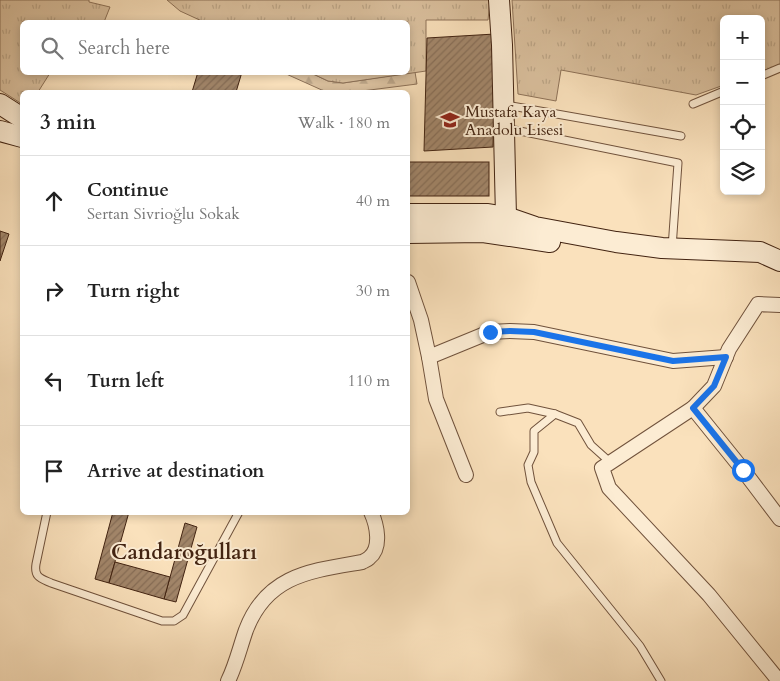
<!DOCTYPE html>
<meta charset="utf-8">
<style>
body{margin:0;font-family:Cardo,serif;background:#f2f2f2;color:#222}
.controls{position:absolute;right:15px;top:15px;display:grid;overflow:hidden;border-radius:8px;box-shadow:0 2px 8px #0003}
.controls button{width:45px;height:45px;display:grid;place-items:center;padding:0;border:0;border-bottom:1px solid #e0e0e0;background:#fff;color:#222;font:25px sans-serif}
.stop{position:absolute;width:15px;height:15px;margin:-11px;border:4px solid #1a73e8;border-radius:50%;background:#fff}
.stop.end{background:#1a73e8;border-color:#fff;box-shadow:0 1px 5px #0008}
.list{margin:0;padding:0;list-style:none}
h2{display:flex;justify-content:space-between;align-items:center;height:65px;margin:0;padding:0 20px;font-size:21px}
h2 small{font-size:16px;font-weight:400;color:#767676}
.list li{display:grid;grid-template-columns:32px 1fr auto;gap:15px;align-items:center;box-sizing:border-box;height:90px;padding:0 20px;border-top:1px solid #e0e0e0}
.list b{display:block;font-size:19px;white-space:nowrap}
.list p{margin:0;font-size:16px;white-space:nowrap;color:#767676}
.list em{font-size:16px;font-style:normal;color:#767676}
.icon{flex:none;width:28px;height:28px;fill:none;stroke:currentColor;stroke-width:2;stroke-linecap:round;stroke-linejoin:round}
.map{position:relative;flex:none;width:780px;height:681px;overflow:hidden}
.search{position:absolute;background:#fff;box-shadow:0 2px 8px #0003;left:20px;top:20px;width:390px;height:55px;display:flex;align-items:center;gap:12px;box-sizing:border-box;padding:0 18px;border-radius:8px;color:#767676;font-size:19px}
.panel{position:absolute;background:#fff;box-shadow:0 2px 8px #0003;left:20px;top:90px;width:390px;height:425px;border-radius:8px}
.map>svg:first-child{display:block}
.forest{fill:url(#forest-firs);stroke:#8e7258}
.park{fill:url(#park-tufts);stroke:#8e7258}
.building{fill:url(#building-hatch);stroke:#422311}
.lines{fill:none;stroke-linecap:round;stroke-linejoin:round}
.lane-casing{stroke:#70523c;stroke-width:9}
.street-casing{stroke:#70523c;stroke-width:16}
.secondary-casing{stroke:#422311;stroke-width:22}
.lane{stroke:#fcecd3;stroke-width:7}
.street{stroke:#fcecd3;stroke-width:14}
.secondary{stroke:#fcecd3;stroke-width:20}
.route{stroke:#1a73e8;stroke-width:6}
.labels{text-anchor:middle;stroke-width:4;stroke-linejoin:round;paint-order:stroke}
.poi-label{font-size:16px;fill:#422311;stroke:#fcecd3;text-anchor:start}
.district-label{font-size:21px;font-weight:bold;fill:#422311;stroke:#fcecd3}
</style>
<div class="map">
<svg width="780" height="681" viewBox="0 0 780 681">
<defs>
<pattern id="forest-firs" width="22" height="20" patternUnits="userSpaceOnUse" patternTransform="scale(1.25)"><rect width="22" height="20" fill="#dbc19f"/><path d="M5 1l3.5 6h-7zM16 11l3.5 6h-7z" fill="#bda688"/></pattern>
<pattern id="park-tufts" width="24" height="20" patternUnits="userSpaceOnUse" patternTransform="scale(1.25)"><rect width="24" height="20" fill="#dbc19f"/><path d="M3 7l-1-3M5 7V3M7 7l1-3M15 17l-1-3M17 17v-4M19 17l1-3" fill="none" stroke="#bda688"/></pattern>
<pattern id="building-hatch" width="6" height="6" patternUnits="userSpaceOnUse" patternTransform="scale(1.25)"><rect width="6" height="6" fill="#a2866a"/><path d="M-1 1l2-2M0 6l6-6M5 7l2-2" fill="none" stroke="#866d56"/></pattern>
</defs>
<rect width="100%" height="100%" fill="#fae1bc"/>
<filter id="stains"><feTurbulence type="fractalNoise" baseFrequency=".004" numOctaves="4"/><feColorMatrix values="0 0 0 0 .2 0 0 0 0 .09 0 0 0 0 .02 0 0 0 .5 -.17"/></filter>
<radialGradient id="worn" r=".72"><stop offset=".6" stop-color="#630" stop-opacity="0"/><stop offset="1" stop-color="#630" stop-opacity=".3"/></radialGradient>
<path class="forest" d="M415,72l2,12 -63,8h-22l-8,-1 -40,-18h27l17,8 15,2z"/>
<g class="park">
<path d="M0,0h89v2l21,5 -6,15h-82v50l28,1 -12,19h-16v12l-22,-14z"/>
<path d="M167,0h323l-2,20h-62v51l-83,12 -15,-2 -17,-8 97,-1v-50h-204l-24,-11z"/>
<path d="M512,0h268v65l-19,7v-53h-37v66l-28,10 -135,-25 -5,31 -38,-7z"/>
</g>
<g class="building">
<path d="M495,34l-2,113 -69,4 3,-113z"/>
<path d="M198,72h44l-6,20h-44z"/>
<rect x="408" y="162" width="81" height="34"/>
<path d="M0,231l9,3 -9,27z"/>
<path d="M113,512h16l-20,71 -14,-4z"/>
<path d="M185,523l12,4 -21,75 -12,-3z"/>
<path d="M115,562l55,15 -6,22 -55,-16z"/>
</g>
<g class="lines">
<g class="lane-casing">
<g id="lane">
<path d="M761,76l19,-8"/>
<path d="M693,104l31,-13"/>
<path d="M506,105l175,31"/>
<path d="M505,128l173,35 -6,85"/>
<path d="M500,412l28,-4 27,6 23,9 13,22 20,18"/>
<path d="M555,414l-21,17v21l-6,13 3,17 26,61 83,103 21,35"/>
<path d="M47,512l-11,52c-2,13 4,14 15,19l111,38h12l9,-6 56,-103"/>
</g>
</g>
<g class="street-casing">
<g id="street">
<path d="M408,282l13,38 8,37 7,42 30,76"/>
<path d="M429,357l61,-25 20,-1 24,1 139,29 53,-4"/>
<path d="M693,408l50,62 37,49"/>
<path d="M228,681c8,-16 12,-34 18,-51 21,-55 64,-59 116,-68 2,-1 5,-2 7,-4 13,-10 8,-33 2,-46"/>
<path d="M779,681l-70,-86 -100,-107 -7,-20 91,-60 21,-22 15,-37 29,-45 22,1"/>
</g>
</g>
<g class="secondary-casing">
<g id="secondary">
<path d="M499,0l3,45 4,172 -1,11"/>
<path d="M0,104l22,14"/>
<path d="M0,131l22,6"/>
<path d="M408,214h80l18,3 29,10 81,15 46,6 98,4 20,9"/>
<path d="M408,233l75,-1 67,10"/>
</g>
</g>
<use href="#lane" class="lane"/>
<use href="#street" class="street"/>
<use href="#secondary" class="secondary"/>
</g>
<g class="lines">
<path class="route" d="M490,332l20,-1 24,1 139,29 53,-4 -12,29 -21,22 50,62"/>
</g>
<defs>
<g id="school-bare" transform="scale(1.5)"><path d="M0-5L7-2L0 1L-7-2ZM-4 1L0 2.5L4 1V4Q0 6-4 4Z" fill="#8f2418" stroke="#fcecd3" stroke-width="2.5" paint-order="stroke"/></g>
</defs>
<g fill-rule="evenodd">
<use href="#school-bare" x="450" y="120"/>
</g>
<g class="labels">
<g class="poi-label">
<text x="465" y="117">Mustafa Kaya<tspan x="465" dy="18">Anadolu Lisesi</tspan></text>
</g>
<g class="district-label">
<text x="184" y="559">Candaroğulları</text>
</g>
</g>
<rect width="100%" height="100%" filter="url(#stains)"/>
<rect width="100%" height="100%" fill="url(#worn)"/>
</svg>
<div class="controls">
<button>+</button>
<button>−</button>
<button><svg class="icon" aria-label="locate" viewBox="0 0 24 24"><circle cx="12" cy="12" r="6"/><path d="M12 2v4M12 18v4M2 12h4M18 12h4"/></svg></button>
<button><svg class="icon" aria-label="layers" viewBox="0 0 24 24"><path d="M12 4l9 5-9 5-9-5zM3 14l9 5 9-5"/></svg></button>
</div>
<div class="stop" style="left:743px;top:470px"></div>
<div class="stop end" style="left:490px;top:332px"></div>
<div class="search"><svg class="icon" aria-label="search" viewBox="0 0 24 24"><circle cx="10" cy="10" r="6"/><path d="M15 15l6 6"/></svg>Search here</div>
<section class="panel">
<h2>3 min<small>Walk · 180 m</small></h2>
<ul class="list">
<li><svg class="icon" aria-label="ahead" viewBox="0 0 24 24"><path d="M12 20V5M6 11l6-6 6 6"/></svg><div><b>Continue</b><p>Sertan Sivrioğlu Sokak</p></div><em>40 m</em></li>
<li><svg class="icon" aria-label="right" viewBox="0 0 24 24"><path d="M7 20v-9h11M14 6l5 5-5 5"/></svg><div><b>Turn right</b></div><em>30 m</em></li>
<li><svg class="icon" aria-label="left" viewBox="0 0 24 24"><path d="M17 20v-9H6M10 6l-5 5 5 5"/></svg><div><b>Turn left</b></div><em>110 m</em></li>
<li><svg class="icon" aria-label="arrive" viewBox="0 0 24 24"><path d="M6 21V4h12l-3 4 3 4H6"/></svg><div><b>Arrive at destination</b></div></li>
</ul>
</section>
</div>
